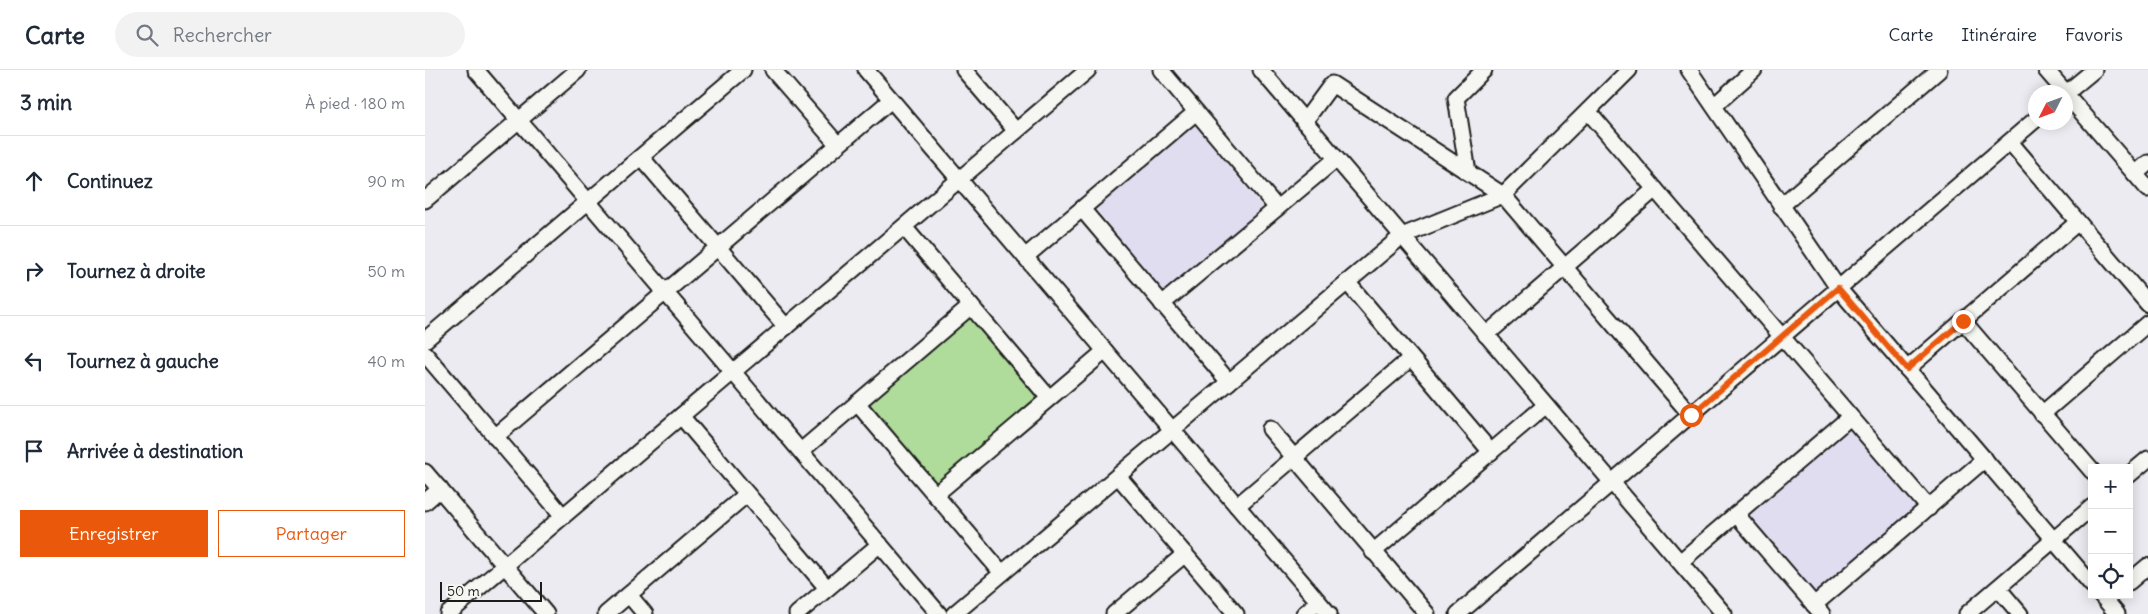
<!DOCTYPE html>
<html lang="fr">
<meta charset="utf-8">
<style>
body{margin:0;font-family:Delius,sans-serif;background:#f2f2f3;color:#1f2937}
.controls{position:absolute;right:15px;bottom:15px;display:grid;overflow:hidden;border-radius:0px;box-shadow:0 2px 12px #0003}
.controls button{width:45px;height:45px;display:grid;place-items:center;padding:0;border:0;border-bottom:1px solid #e0e1e3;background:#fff;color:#1f2937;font:25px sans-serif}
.compass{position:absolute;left:1603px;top:15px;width:45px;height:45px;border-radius:50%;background:#fff;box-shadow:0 2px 12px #0003;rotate:228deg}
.scale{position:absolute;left:15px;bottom:12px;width:102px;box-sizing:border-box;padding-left:5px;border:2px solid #1c1c1c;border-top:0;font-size:14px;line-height:18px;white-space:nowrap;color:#1c1c1c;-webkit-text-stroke:4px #f6f6f2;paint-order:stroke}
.stop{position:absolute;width:15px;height:15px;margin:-11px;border:4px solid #ea580c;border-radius:50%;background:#fff}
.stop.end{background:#ea580c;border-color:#fff;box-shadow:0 1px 5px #0008}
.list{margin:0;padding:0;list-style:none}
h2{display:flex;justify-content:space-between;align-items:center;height:65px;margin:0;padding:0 20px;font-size:21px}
h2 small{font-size:16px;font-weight:400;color:#747a83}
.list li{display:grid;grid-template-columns:32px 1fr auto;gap:15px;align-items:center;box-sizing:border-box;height:90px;padding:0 20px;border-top:1px solid #e0e1e3}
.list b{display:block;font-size:19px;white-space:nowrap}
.list em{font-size:16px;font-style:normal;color:#747a83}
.actions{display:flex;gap:10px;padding:15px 20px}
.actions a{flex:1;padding:11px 0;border:1px solid #ea580c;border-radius:0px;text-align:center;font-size:18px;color:#ea580c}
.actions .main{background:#ea580c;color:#fff}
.icon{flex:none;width:28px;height:28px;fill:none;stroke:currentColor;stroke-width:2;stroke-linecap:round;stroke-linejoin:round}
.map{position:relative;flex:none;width:1723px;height:544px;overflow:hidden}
header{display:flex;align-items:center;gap:30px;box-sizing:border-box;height:70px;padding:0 25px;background:#fff;border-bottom:1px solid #e0e1e3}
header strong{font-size:24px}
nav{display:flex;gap:28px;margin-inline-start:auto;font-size:18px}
.search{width:350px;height:45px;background:#f2f2f3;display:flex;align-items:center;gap:12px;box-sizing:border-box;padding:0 18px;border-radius:28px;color:#747a83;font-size:19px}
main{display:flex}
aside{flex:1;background:#fff}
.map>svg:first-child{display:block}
.built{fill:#e0ddf0}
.green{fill:#afdc9a;stroke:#667c5b}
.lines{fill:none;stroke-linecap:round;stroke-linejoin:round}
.minor-casing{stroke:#1c1c1c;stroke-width:19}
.minor{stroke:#f6f6f2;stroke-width:15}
.route{stroke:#ea580c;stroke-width:6}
</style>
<header>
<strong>Carte</strong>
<div class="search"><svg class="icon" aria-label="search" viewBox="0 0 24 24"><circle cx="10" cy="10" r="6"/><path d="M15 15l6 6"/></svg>Rechercher</div>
<nav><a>Carte</a><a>Itinéraire</a><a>Favoris</a></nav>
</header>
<main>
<aside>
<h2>3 min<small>À pied · 180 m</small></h2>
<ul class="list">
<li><svg class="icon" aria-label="ahead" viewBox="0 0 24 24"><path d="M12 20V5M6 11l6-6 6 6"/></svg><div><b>Continuez</b></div><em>90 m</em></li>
<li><svg class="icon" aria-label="right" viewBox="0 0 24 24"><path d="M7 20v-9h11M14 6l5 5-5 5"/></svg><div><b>Tournez à droite</b></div><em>50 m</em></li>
<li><svg class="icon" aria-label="left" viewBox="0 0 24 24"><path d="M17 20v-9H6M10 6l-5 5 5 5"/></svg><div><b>Tournez à gauche</b></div><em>40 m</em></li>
<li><svg class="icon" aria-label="arrive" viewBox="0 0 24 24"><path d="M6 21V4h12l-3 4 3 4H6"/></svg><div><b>Arrivée à destination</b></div></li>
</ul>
<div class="actions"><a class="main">Enregistrer</a><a>Partager</a></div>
</aside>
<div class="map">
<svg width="1723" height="544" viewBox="0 0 1723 544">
<rect width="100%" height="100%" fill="#ecebf1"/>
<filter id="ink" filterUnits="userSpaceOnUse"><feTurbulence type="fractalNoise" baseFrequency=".02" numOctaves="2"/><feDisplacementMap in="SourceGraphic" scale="10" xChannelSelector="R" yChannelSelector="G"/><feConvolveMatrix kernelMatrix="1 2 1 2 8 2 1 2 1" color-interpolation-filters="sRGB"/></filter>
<g filter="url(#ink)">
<g class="built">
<path d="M768,52l71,87 -102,82 -70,-87z"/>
<path d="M1428,353l70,81 -107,94 -71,-81z"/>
</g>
<path class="green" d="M548,241l73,85 -112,94 -72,-85z"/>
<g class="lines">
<g class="minor-casing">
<g id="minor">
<path d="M51,0l463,544"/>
<path d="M348,0l65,75"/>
<path d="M441,0l463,544"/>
<path d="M539,0l52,61"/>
<path d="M736,0l116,138"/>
<path d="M836,0l463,544"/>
<path d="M1264,0l149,218 254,297"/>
<path d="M1621,0l19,22"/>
<path d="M1640,23l83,96"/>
<path d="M1640,24l29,-24"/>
<path d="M1289,36l40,-36"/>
<path d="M1163,41l341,397"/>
<path d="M879,52l28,-38 171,111 188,220"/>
<path d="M1585,72l138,162"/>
<path d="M216,87l145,170"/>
<path d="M1043,102l-12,-74 28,-28"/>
<path d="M1710,104l13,-11"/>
<path d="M0,130l153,-130"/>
<path d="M1356,136l158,-136"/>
<path d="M657,139l147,173"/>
<path d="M479,157l145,171"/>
<path d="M600,187l171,-145"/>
<path d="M922,212l144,170"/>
<path d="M737,234l174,-145"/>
<path d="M1538,251l129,150"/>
<path d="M1061,265l169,-146"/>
<path d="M0,270l318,-270"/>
<path d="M0,284l138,162"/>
<path d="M1482,299l171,-147"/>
<path d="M432,333l145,170"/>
<path d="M1617,344l106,-91"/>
<path d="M256,346l146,172"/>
<path d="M845,359l157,185"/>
<path d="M70,367l396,-337"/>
<path d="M376,381l170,-145"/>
<path d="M0,402l121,142"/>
<path d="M1704,405l19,-16"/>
<path d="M693,406l118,138"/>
<path d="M510,425l170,-144"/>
<path d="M0,432l15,-13"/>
<path d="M812,436l174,-148"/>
<path d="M1311,444l86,100"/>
<path d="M948,482l173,-147"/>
<path d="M1255,492l170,-145"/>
<path d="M1704,512l19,-16"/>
<path d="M1573,518l22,26"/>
<path d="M204,525l16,19"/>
<path d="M1676,525l16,19"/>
<path d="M1389,535l171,-146"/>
<path d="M23,544l640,-544"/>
<path d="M181,544l141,-120"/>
<path d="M372,544l83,-70"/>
<path d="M529,544l448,-378 101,-41 126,-125"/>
<path d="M689,544l71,-60"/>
<path d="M879,544l14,-12"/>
<path d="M1033,544l577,-494"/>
<path d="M1542,544l125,-107"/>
</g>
</g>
<use href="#minor" class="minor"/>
</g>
</g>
<g class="lines" filter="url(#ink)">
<path class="route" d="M1266,345l147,-127 69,81 56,-48"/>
</g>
</svg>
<div class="controls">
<button>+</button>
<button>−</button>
<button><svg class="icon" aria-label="locate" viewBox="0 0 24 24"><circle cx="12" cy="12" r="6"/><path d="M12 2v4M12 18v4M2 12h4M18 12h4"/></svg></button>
</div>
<svg class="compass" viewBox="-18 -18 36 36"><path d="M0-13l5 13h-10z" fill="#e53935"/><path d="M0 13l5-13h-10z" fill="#747a83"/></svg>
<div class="scale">50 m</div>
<div class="stop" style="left:1266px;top:345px"></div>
<div class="stop end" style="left:1538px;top:251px"></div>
</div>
</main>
